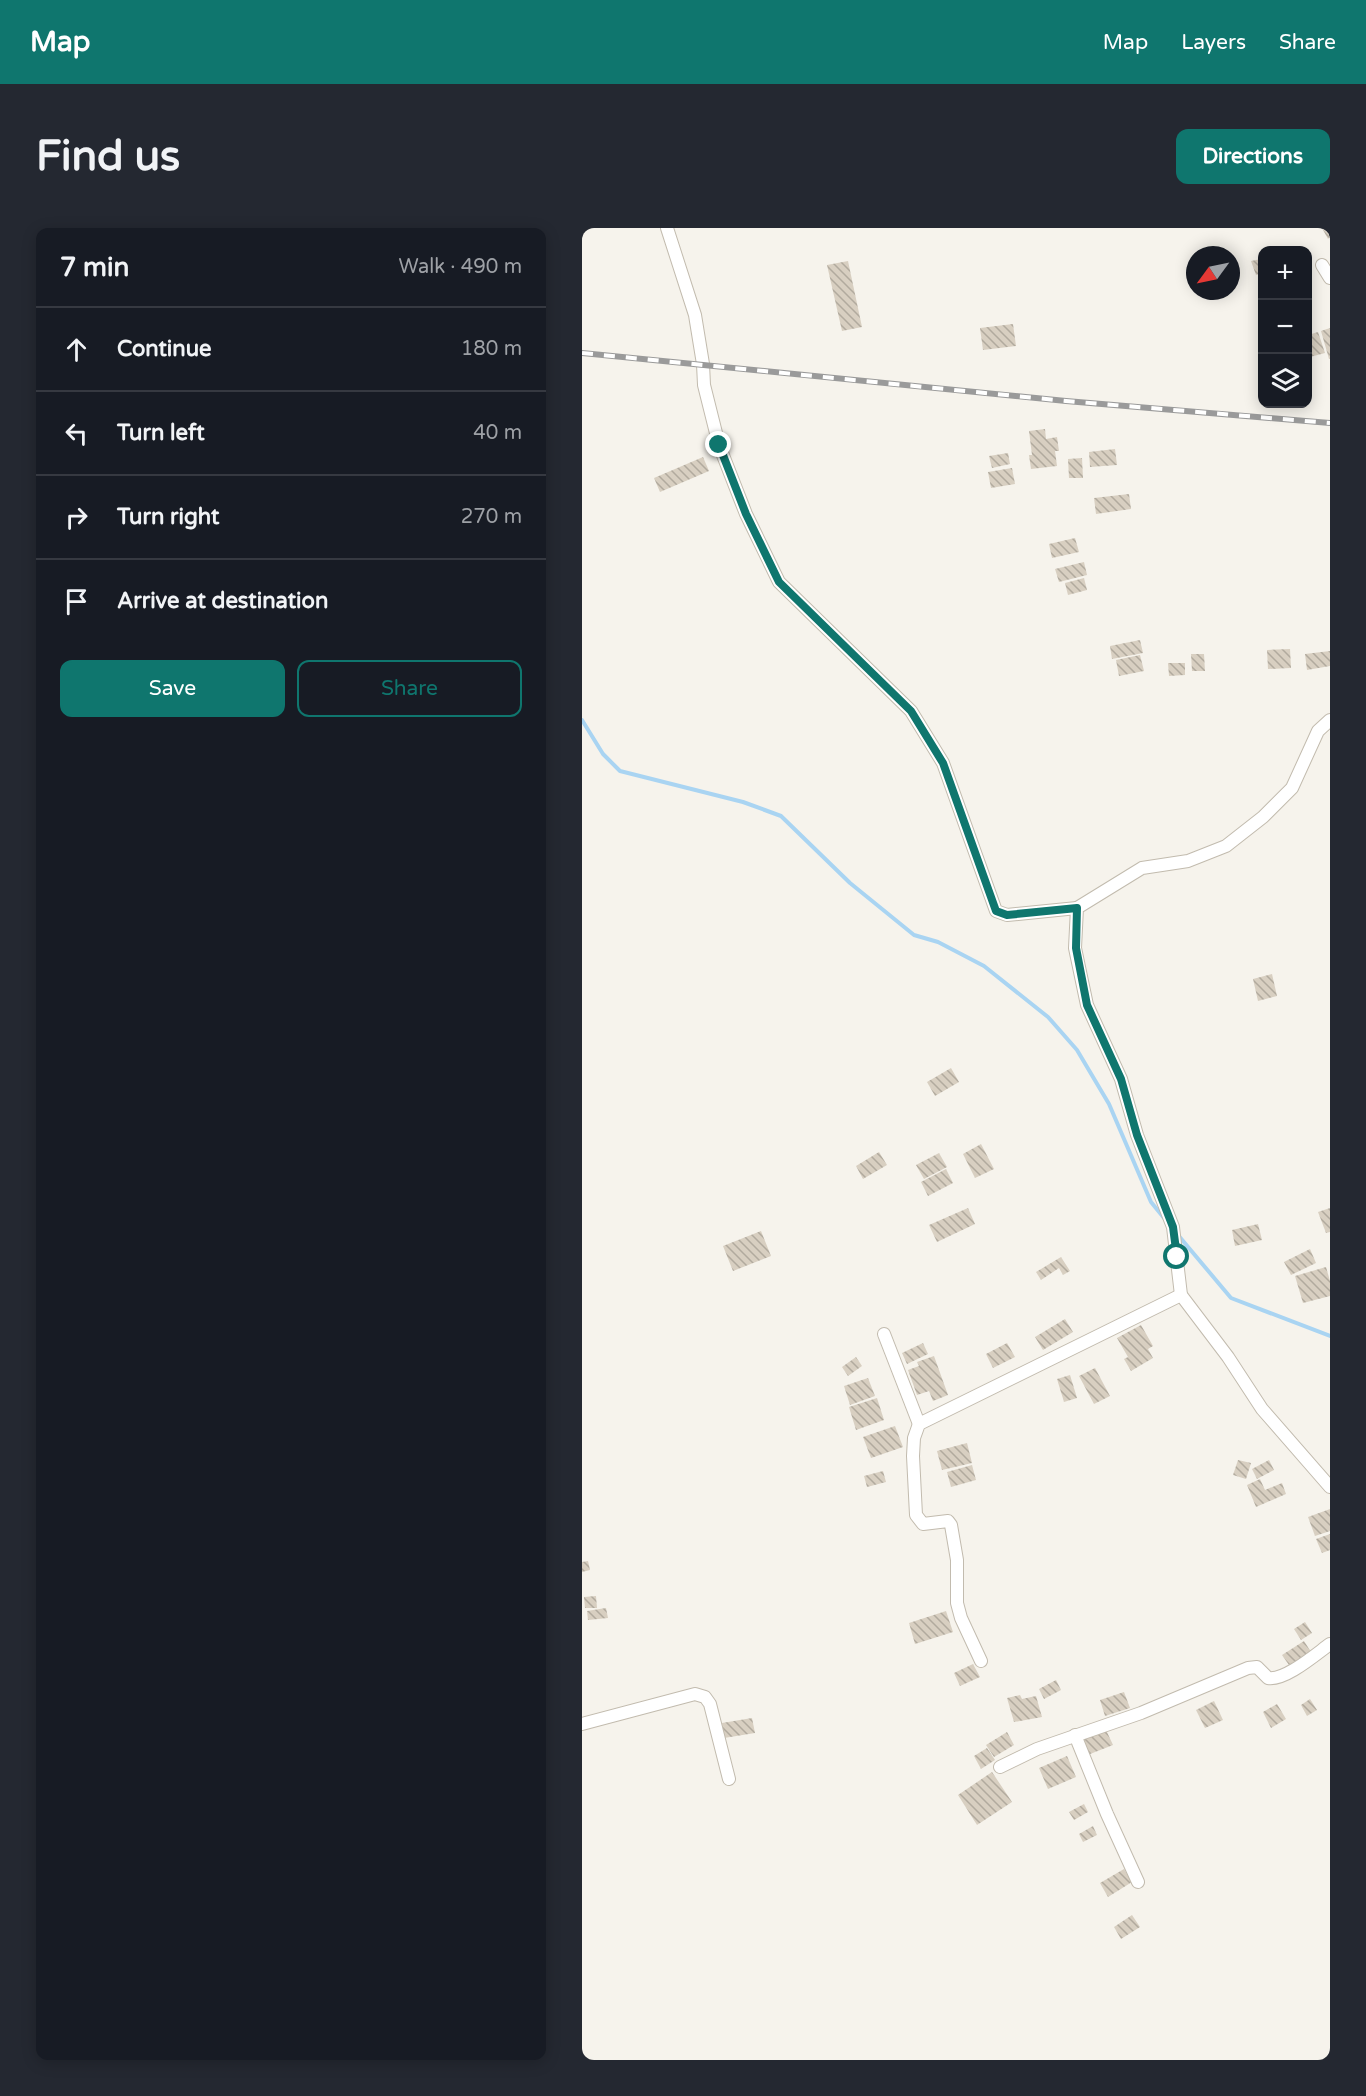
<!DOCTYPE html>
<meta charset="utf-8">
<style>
body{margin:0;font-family:"Varela Round",sans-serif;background:#242831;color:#f1f3f6}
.controls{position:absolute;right:18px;top:18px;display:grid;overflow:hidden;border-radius:12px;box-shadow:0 3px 15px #0003}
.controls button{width:54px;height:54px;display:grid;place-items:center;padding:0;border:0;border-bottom:2px solid #363941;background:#171b24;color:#f1f3f6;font:30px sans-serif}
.compass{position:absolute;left:604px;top:18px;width:54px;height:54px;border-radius:50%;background:#171b24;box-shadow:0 3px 15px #0003;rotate:237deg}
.stop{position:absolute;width:18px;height:18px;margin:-14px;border:4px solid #0f766e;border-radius:50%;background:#fff}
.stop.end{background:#0f766e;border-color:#fff;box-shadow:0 2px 6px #0008}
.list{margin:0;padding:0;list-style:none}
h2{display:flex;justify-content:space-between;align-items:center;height:78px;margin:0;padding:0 24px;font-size:26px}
h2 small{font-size:20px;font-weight:400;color:#9ea1a6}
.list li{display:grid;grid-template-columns:39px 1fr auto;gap:18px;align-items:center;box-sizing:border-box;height:84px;padding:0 24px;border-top:2px solid #363941}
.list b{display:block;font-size:22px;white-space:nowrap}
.list em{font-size:20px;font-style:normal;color:#9ea1a6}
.actions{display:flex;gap:12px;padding:18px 24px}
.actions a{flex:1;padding:14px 0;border:2px solid #0f766e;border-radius:12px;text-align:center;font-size:21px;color:#0f766e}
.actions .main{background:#0f766e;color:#fff}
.icon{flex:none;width:33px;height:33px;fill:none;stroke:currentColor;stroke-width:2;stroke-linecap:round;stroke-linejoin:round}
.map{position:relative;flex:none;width:748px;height:1832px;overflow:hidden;border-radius:12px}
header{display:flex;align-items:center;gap:36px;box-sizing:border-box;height:84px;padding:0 30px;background:#0f766e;color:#fff}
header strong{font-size:28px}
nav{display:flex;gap:33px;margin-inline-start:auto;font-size:21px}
.intro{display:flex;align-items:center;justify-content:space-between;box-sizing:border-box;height:144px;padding:0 36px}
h1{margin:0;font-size:42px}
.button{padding:15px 27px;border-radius:12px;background:#0f766e;color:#fff;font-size:21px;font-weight:700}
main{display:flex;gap:36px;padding:0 36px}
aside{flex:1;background:#171b24;border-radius:12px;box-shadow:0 3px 15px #0003}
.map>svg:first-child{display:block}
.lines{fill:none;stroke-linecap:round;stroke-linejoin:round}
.stream{stroke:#a9d4f2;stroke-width:4}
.building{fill:url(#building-back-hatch)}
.minor-casing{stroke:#c2bbae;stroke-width:14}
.minor{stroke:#fff;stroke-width:12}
.rail-casing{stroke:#9a9a9a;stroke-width:6}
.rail{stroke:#fff;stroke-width:4;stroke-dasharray:11;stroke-linecap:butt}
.route{stroke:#0f766e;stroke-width:8}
</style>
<header>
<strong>Map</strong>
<nav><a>Map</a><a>Layers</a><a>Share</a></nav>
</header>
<div class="intro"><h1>Find us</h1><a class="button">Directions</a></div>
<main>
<aside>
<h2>7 min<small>Walk · 490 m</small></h2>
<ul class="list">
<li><svg class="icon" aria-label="ahead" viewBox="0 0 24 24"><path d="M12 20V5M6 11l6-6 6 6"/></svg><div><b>Continue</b></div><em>180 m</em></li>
<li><svg class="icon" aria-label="left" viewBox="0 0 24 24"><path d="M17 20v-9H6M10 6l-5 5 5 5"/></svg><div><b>Turn left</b></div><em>40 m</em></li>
<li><svg class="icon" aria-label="right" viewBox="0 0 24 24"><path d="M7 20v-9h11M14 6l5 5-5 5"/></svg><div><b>Turn right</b></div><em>270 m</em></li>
<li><svg class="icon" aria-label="arrive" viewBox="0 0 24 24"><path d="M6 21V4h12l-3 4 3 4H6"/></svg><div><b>Arrive at destination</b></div></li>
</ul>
<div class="actions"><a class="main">Save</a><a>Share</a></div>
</aside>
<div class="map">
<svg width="748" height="1832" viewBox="0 0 748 1832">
<defs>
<pattern id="building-back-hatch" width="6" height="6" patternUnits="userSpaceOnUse" patternTransform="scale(1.5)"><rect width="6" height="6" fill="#d8cfc1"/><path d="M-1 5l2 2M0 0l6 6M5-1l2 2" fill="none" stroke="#b1aa9e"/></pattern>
</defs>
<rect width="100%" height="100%" fill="#f6f3ec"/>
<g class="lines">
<g class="stream">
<path d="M0,492l21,34 17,17 123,31 38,14 69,67 64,52 24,7 46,24 64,51 29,33 32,54 42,98 13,16"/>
<path d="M596,1007l53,63 99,38"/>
</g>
</g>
<g class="building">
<path d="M740,0h8v9l-2,2z"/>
<path d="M679,31l1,14 -6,2 -5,-14z"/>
<path d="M266,33l14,66 -20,4 -15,-66z"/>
<path d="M431,96l3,22 -33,4 -3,-22z"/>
<path d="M748,100v31h-1l-8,-28z"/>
<path d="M736,104l7,21 -15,4 -2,-22z"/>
<path d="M463,201l1,10 11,-2 2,14h-4l2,15 -26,3 -2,-14h3l-3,-24z"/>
<path d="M533,221l2,16 -27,2 -1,-15z"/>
<path d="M426,225l2,11 -18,4 -3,-12z"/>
<path d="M121,229l6,14 -49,21 -6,-14z"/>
<path d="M500,230l1,20h-14l-1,-19z"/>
<path d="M430,240l3,16 -24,4 -3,-16z"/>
<path d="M547,266l2,15 -35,5 -2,-16z"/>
<path d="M493,310l4,14 -27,6 -3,-14z"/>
<path d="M502,334l3,13 -28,7 -4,-13z"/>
<path d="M502,350l3,12 -19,5 -3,-12z"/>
<path d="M558,412l3,13 -31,6 -2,-13z"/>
<path d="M708,421l1,19 -23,1 -1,-19z"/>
<path d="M748,423v15l-23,4 -2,-16z"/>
<path d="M609,426h13l1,17h-13z"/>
<path d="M558,427l4,16 -25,5 -3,-16z"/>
<path d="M586,435h17v12l-16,1z"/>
<path d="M690,746l5,22 -19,5 -5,-22z"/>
<path d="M369,840l8,14 -24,14 -8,-14z"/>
<path d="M399,916l13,25 -19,9 -12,-24z"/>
<path d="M297,924l8,13 -24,14 -7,-13z"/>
<path d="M357,925l8,14 -23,12 -8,-14z"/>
<path d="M364,941l7,14 -25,13 -7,-14z"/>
<path d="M386,980l7,16 -38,18 -8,-17z"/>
<path d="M748,980v24l-4,1 -8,-21z"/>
<path d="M676,996l4,16 -27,6 -3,-16z"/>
<path d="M179,1003l10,25 -38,15 -10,-25z"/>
<path d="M728,1021l6,14 -25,12 -7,-13z"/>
<path d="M479,1029l9,14 -7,4 -4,-7 -18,12 -5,-8z"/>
<path d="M744,1039l4,14v15l-27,7 -8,-27z"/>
<path d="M483,1091l8,13 -30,18 -8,-13z"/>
<path d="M559,1097l12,21 -5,3 5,9 -22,13 -7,-12 4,-2 -11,-19z"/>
<path d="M341,1115l5,11 -21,10 -5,-11z"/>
<path d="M425,1115l8,14 -22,11 -7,-14z"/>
<path d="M352,1128l14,39 -15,6 -4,-10 -12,4 -9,-25 11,-4 -2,-4z"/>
<path d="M274,1129l6,9 -14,10 -6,-9z"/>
<path d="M513,1140l15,28 -16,8 -15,-28z"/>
<path d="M488,1147l7,23 -13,4 -7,-23z"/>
<path d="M286,1150l7,18 -25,9 -6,-19z"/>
<path d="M295,1170l7,22 -28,10 -7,-23z"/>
<path d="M313,1198l8,21 -32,11 -8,-21z"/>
<path d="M385,1215l5,20 -30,7 -5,-19z"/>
<path d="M656,1232l13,3 -5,16 -13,-4z"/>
<path d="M687,1232l5,10 -17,9 -5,-10z"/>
<path d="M390,1237l4,15 -25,7 -4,-15z"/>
<path d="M301,1243l3,11 -19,5 -3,-11z"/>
<path d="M678,1251l5,11 17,-7 4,11 -30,13 -9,-22z"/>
<path d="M748,1281v22l-15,5 -7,-19z"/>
<path d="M748,1306v16l-8,3 -6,-14z"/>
<path d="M6,1333l2,9 -8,2v-10z"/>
<path d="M14,1368l1,12h-12l-1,-11z"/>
<path d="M24,1380l2,10 -20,2 -1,-9z"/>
<path d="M364,1383l7,21 -38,12 -6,-21z"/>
<path d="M723,1394l7,11 -11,7 -7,-11z"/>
<path d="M722,1413l7,11 -22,13 -7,-10z"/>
<path d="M391,1436l7,13 -20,9 -6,-13z"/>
<path d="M474,1452l5,10 -17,9 -5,-10z"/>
<path d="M542,1464l6,16 -25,8 -5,-16z"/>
<path d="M438,1467l2,4 14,-3 6,21 -28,5 -7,-24z"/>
<path d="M728,1471l7,11 -10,6 -6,-11z"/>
<path d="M632,1473l9,19 -18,8 -9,-18z"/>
<path d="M695,1476l9,15 -15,9 -8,-16z"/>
<path d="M170,1490l3,15 -31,5 -2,-15z"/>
<path d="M524,1502l7,15 -28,11 -6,-15z"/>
<path d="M425,1504l7,13 -20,12 -8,-12z"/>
<path d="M405,1520l8,12 -14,9 -7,-13z"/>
<path d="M485,1528l9,21 -28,12 -9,-21z"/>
<path d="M410,1544l20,30 -35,23 -19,-30z"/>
<path d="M502,1576l4,8 -14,8 -5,-8z"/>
<path d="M511,1598l4,9 -14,7 -4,-8z"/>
<path d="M542,1641l8,13 -24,15 -8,-14z"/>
<path d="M550,1687l8,12 -19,12 -7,-12z"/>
</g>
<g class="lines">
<g class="minor-casing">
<g id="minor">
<path d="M85,0l28,87 8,49 1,21 15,60 27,69 33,68 132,129 32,52 53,148 11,4 70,-7"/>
<path d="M740,37l8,13"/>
<path d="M748,492l-12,11 -26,57 -29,29 -37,29 -38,15 -46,7 -65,40 -2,40 12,57 34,74 16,56 36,92 8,68 47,62 34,52 68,78"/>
<path d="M302,1106l35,90"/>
<path d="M399,1433l-20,-43 -4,-15v-43l-6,-35 -3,-4 -25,3 -7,-9 -3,-59 1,-18 5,-14 262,-129"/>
<path d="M0,1496l113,-30 10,3 5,7 19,75"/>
<path d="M493,1507l32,79 31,68"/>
<path d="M418,1539l37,-18 104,-36 107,-45 9,-1 11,11c17,3 48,-24 62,-34"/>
</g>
</g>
<use href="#minor" class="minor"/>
<g class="rail-casing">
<path id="rail" d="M0,125l484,48 264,22"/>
</g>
<use href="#rail" class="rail"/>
</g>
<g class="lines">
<path class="route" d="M137,217l27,69 33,68 132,129 32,52 53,148 11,4 70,-7 -1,40 11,57 34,74 16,56 36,92 4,30"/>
</g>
</svg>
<div class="controls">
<button>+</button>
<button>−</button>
<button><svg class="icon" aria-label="layers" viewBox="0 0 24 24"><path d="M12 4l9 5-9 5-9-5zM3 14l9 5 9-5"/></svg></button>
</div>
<svg class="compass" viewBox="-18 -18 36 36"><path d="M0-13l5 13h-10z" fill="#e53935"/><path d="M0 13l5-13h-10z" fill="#9ea1a6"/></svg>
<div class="stop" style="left:595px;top:1029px"></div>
<div class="stop end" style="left:137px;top:217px"></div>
</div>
</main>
